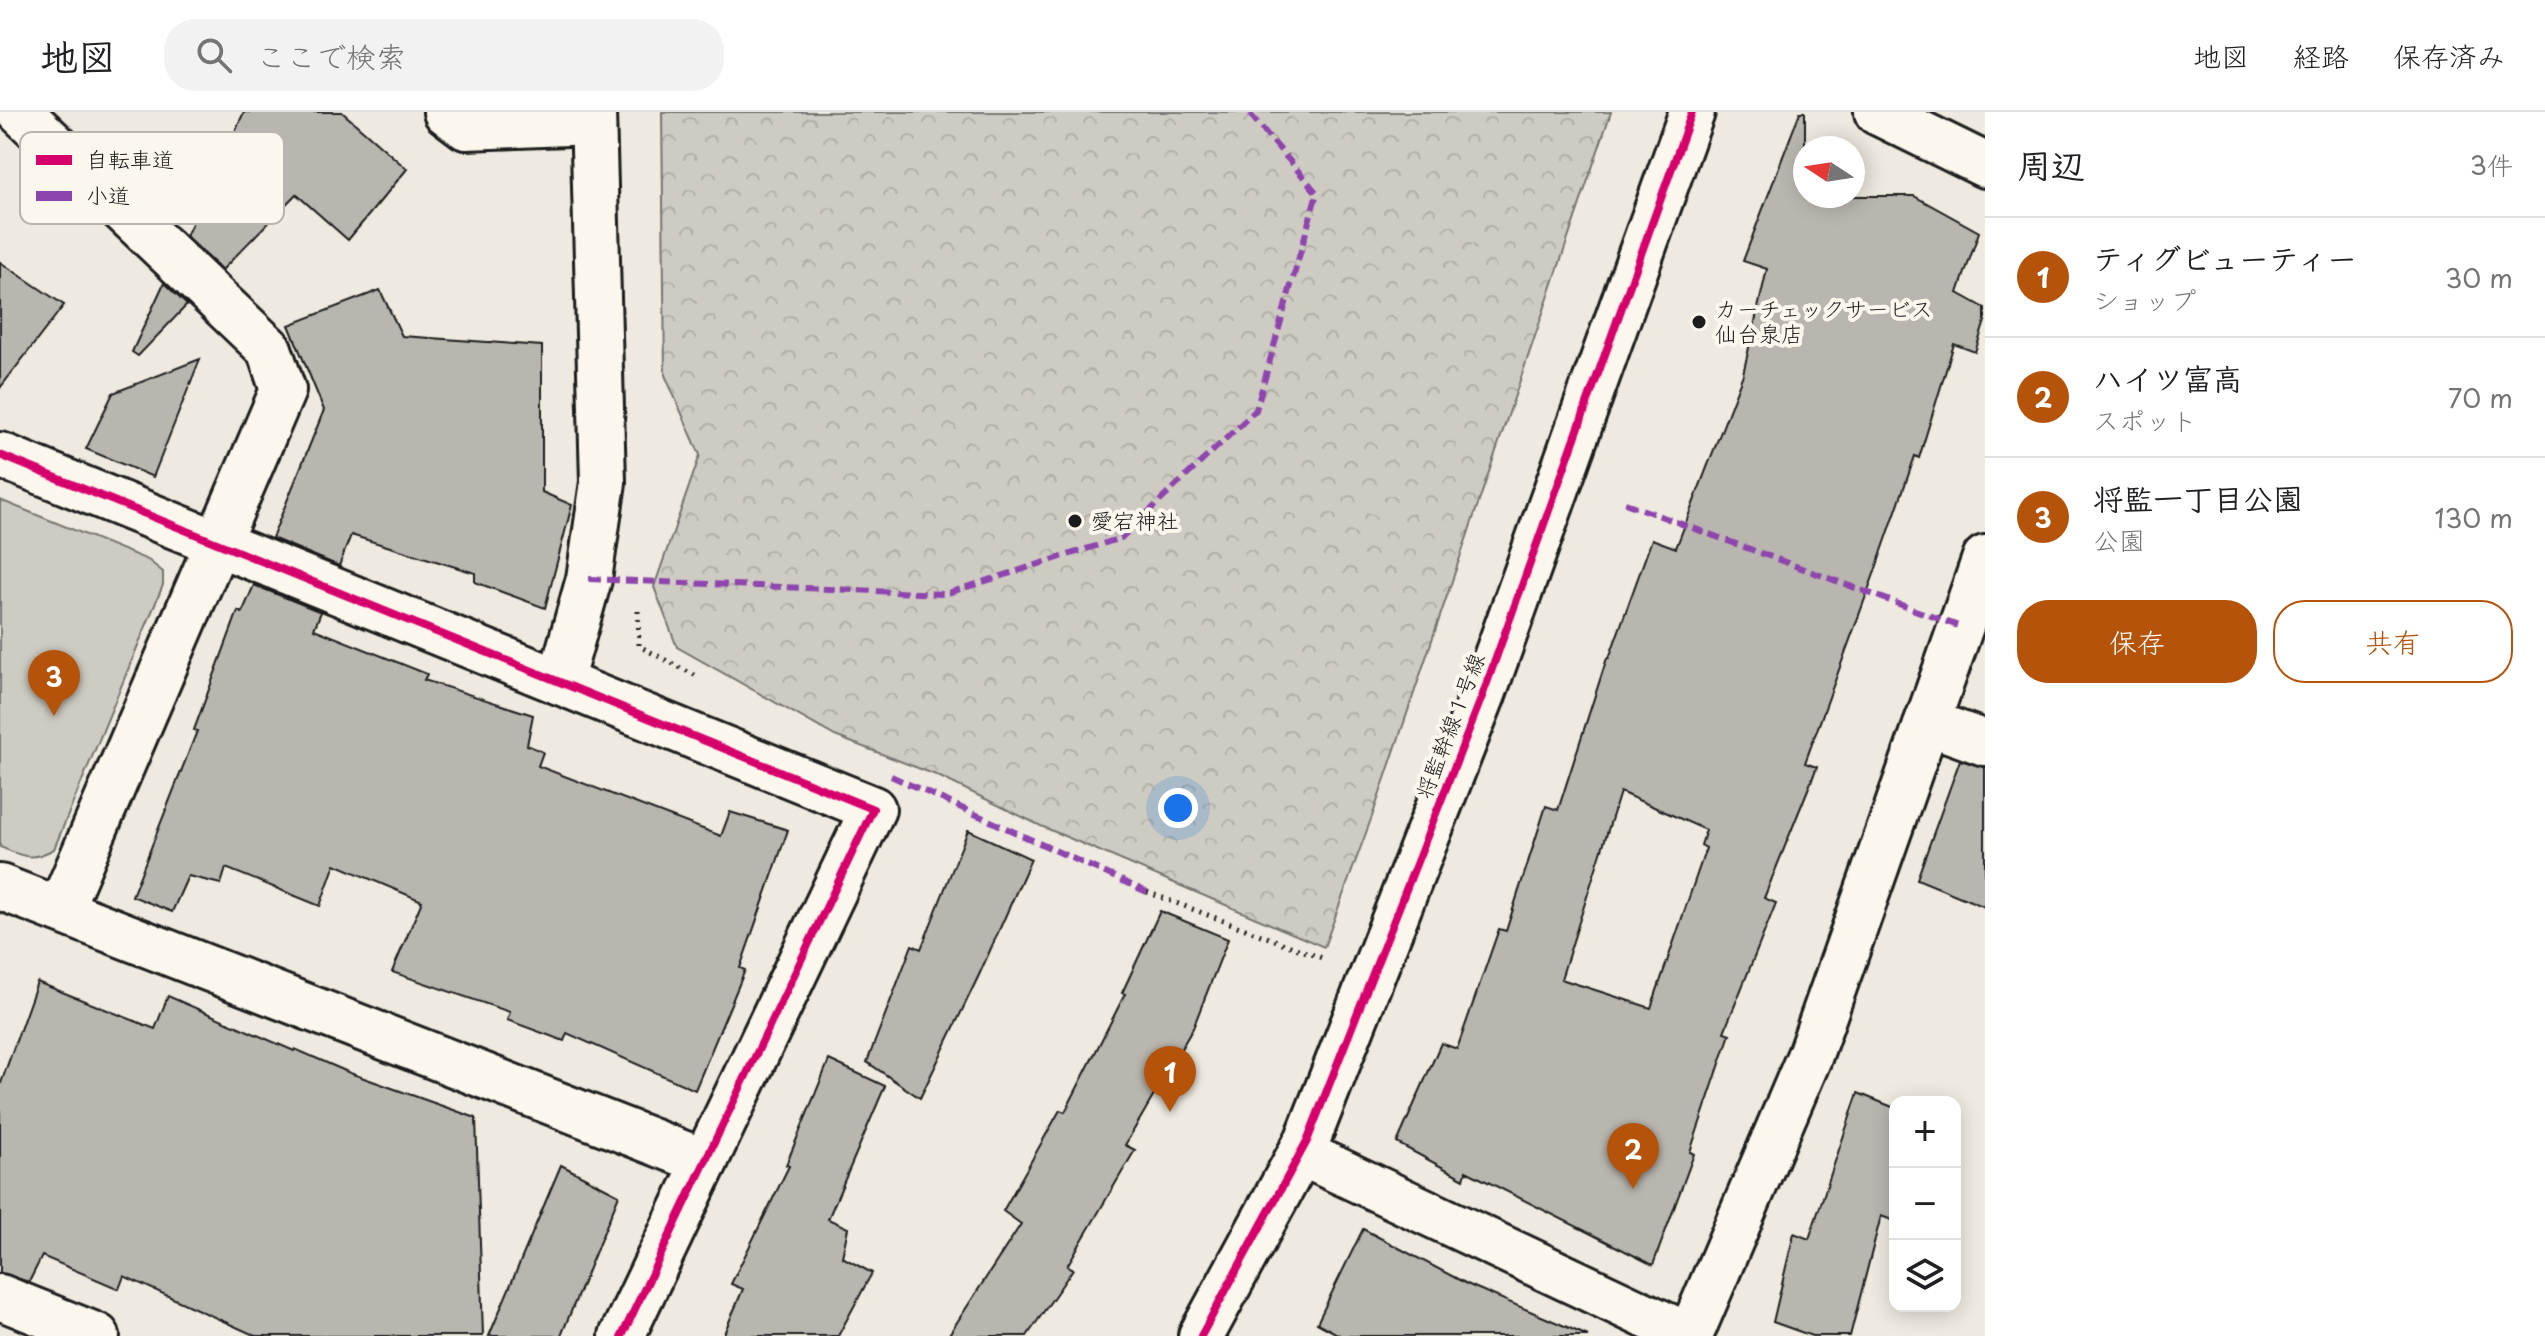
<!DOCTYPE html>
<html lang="ja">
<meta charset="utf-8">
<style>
body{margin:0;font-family:"Playpen Sans","Klee One",sans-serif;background:#f2f2f2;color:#202124}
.controls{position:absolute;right:24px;bottom:24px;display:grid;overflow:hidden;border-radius:16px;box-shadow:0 4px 20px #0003}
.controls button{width:72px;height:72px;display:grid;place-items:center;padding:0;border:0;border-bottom:2px solid #e0e0e0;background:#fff;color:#202124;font:40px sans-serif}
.compass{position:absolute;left:1793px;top:24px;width:72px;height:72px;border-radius:50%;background:#fff;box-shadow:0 4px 20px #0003;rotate:282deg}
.you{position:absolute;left:1178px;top:696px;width:28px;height:28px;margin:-20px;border:6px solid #fff;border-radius:50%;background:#1a73e8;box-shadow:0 0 0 12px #1a73e833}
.badge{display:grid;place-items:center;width:52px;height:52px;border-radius:50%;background:#b45309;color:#fff;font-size:26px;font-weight:700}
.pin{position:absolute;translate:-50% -66px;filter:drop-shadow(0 2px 4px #0008)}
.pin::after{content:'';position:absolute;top:42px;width:28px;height:24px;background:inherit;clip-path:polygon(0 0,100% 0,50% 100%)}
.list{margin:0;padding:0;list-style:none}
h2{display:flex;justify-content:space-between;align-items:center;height:104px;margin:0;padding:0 32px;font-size:34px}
h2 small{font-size:26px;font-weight:400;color:#757577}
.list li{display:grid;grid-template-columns:52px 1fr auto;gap:24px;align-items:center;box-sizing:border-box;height:120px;padding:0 32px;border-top:2px solid #e0e0e0}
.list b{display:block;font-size:30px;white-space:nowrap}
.list p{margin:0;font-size:26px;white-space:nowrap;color:#757577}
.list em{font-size:26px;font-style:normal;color:#757577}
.actions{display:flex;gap:16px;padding:24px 32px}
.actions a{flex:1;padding:18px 0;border:2px solid #b45309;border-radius:32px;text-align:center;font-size:28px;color:#b45309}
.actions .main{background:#b45309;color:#fff}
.icon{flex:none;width:44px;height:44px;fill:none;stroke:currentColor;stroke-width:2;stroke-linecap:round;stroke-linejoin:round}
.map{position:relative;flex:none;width:1985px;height:1224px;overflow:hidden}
header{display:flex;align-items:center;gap:48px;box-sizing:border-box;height:112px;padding:0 40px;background:#fff;border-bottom:2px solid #e0e0e0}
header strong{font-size:38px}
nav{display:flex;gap:44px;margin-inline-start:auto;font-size:28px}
.search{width:560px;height:72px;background:#f2f2f2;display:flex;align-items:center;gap:20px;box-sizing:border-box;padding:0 28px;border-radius:32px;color:#757577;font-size:30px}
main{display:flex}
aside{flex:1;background:#fff}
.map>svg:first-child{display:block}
.green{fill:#ceccc2;stroke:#75746f;stroke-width:2}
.forest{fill:url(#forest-crowns);stroke:#75746f;stroke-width:2}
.building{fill:#b9b6af;stroke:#1c1c1c;stroke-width:2;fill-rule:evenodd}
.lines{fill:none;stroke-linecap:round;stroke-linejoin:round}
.minor-casing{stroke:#1c1c1c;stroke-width:50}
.tertiary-casing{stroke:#1c1c1c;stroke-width:50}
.path{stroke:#1c1c1c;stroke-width:5;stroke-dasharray:2 6;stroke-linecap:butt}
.minor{stroke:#fbf7ec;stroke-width:44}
.tertiary{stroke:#fbf7ec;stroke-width:44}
.quiet{stroke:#8e44ad;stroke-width:6;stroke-dasharray:12 6;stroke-linecap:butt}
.cycleway-casing{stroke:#fbf7ec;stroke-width:13}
.cycleway{stroke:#d6006c;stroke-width:8}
.poi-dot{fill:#1c1c1c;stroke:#fbf7ec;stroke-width:3}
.labels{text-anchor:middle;stroke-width:8;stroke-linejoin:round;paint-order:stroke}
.poi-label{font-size:22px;fill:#1c1c1c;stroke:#fbf7ec;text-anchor:start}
.street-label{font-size:22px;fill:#1c1c1c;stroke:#fbf7ec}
.key{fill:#fbf7ec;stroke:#b8b5ae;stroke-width:2}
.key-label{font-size:22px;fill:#1c1c1c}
</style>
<header>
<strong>地図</strong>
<div class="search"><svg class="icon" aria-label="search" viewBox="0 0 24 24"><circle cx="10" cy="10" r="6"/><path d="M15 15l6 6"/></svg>ここで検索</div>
<nav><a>地図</a><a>経路</a><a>保存済み</a></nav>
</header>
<main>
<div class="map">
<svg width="1985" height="1224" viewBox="0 0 1985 1224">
<defs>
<pattern id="forest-crowns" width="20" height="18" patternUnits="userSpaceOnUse" patternTransform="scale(2)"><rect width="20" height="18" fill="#ceccc2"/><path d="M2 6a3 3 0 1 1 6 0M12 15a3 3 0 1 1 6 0" fill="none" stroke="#b0afa6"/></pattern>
</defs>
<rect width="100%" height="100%" fill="#eeeadf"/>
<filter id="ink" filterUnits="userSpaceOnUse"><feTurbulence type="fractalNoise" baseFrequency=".0125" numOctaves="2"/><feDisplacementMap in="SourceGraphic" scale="16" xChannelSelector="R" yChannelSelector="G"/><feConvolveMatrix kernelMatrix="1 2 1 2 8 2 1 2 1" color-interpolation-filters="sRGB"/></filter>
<g filter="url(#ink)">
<path class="green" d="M0,388l148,60 15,12v13l-109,264c-24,13 -31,7 -54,-2z"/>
<path class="forest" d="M662,0h949l-237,699 -50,136 -283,-121 -105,-51 -101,-39 -158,-89 -23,-60 46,-132 -35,-80z"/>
<g class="building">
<path d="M244,0h98l65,57 -59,71 -52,-46 -74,76 -36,-34 32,-68 18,-20 -6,-6z"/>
<path d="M1800,0h5v84h109l65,36 -21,61 27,15v13l-10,31 -21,-8 -35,114 -4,-2 -41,118 -69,189 12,4 -53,131 12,5 -52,129 6,2 -40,118 4,2 -41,111 -187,-94 -2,8 -67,-36 44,-100 16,6 42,-120 7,2 40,-125 12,4 49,-152h2l43,-119 24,9 67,-174 24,-105 -24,-8zM1620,680l86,38 -5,15 5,3 -55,160 -90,-29z"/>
<path d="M0,150l64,43 -64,83z"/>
<path d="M164,171l23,22 -49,51 -6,-4z"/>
<path d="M380,178l22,46 140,10v146l30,13 -27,103 -70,-26v-9l-124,-38 -12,31 -67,-28 52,-128 -35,-85z"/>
<path d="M200,247l-47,118 -67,-28 27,-56z"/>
<path d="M254,473l67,27 -7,17 113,45 -3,6 109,35 -6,30 16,7 -5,14 183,70 9,-24 58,18 -48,138 5,2 -50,120 -128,-57 -3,8 -57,-21 3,-8 -118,-40 30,-71 -87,-37 -15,42 -94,-38 -5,16 -33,-8 -16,36 -40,-16 65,-165 -3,-1 44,-119 4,2z"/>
<path d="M1960,648l25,7v140l-68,-28z"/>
<path d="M968,718l63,29 -52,116 -59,123 -53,-36 45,-117 9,4z"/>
<path d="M1160,799l68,28 -35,89 -68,117 10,5 -68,116 6,3 -46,67h-79l73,-112 -18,-13 57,-101 5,2 60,-118 -3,-1z"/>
<path d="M37,870l118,47 13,-33 126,55 1,-2 55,24 126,45 7,218h-227l-132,-60 -5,13 -77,-33 -13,26 -29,-9v-187z"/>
<path d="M829,948l56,26 -57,133 20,9 -6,29 30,16 -34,63h-115l20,-47 -12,-5 58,-118 -3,-1z"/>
<path d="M1858,981l37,15v113l-14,-5 -31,120h-38l-39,-14 21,-89 15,6z"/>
<path d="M561,1053l58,30 -58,141h-72z"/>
<path d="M1363,1117l104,55 121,52h-247l-24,-13z"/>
</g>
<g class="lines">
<g class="minor-casing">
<g id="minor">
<path d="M20,0l249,237 14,41 -223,520"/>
<path d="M446,0l20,15 127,-5"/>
<path d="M0,343l873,354 -251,527"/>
<path d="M560,570l29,-103 14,-97 -10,-370"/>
<path d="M1927,610l58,21"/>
<path d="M0,775l705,275"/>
<path d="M1301,1041l388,183"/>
<path d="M0,1185l97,39"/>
<path d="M1690,1224l120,-281 175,-497"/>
</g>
</g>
<g class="tertiary-casing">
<g id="tertiary">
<path d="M1877,0l108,53"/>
<path d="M1201,1224l106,-195 176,-447 209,-582"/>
</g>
</g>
<g class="path">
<path d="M638,499l1,35 59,31"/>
<path d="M1147,780l175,66"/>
</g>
<use href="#minor" class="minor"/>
<use href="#tertiary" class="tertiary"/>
<g class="quiet">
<path d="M1625,391l336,124"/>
<path d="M589,467l356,15 176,-56 135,-128 61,-217 -69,-81"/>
<path d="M891,664l256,116"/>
</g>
<g class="cycleway-casing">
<g id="cycleway">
<path d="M0,343l873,354 -251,527"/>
<path d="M1201,1224l106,-195 176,-447 209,-582"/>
</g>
</g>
<use href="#cycleway" class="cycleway"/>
</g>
</g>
<g class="poi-dot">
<circle cx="1699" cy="210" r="8"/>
<circle cx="1075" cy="409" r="8"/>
</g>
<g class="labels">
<g class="poi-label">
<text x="1715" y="205">カーチェックサービス<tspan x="1715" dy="25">仙台泉店</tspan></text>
<text x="1091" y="417">愛宕神社</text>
</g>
<g class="street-label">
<text transform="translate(1450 614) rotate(-69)" y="8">将監幹線１号線</text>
</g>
</g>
<rect x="20" y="20" width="264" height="92" rx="12" class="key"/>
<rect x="36" y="43" width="36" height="10" fill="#d6006c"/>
<rect x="36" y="79" width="36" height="10" fill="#8e44ad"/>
<g class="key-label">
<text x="86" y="56">自転車道</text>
<text x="86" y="92">小道</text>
</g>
</svg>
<div class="controls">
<button>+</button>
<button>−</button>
<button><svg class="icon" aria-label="layers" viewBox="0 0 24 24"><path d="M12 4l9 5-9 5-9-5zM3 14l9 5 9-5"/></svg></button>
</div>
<svg class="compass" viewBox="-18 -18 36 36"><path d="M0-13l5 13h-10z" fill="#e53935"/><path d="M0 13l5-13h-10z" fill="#757577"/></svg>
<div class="you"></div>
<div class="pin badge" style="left:1170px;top:1000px">1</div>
<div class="pin badge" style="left:1633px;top:1077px">2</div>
<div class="pin badge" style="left:54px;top:604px">3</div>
</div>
<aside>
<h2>周辺<small>3件</small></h2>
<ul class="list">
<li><span class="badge">1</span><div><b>ティグビューティー</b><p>ショップ</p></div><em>30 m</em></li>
<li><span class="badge">2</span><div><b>ハイツ富高</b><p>スポット</p></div><em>70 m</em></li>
<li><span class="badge">3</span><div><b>将監一丁目公園</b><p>公園</p></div><em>130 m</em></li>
</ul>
<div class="actions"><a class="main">保存</a><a>共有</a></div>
</aside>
</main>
